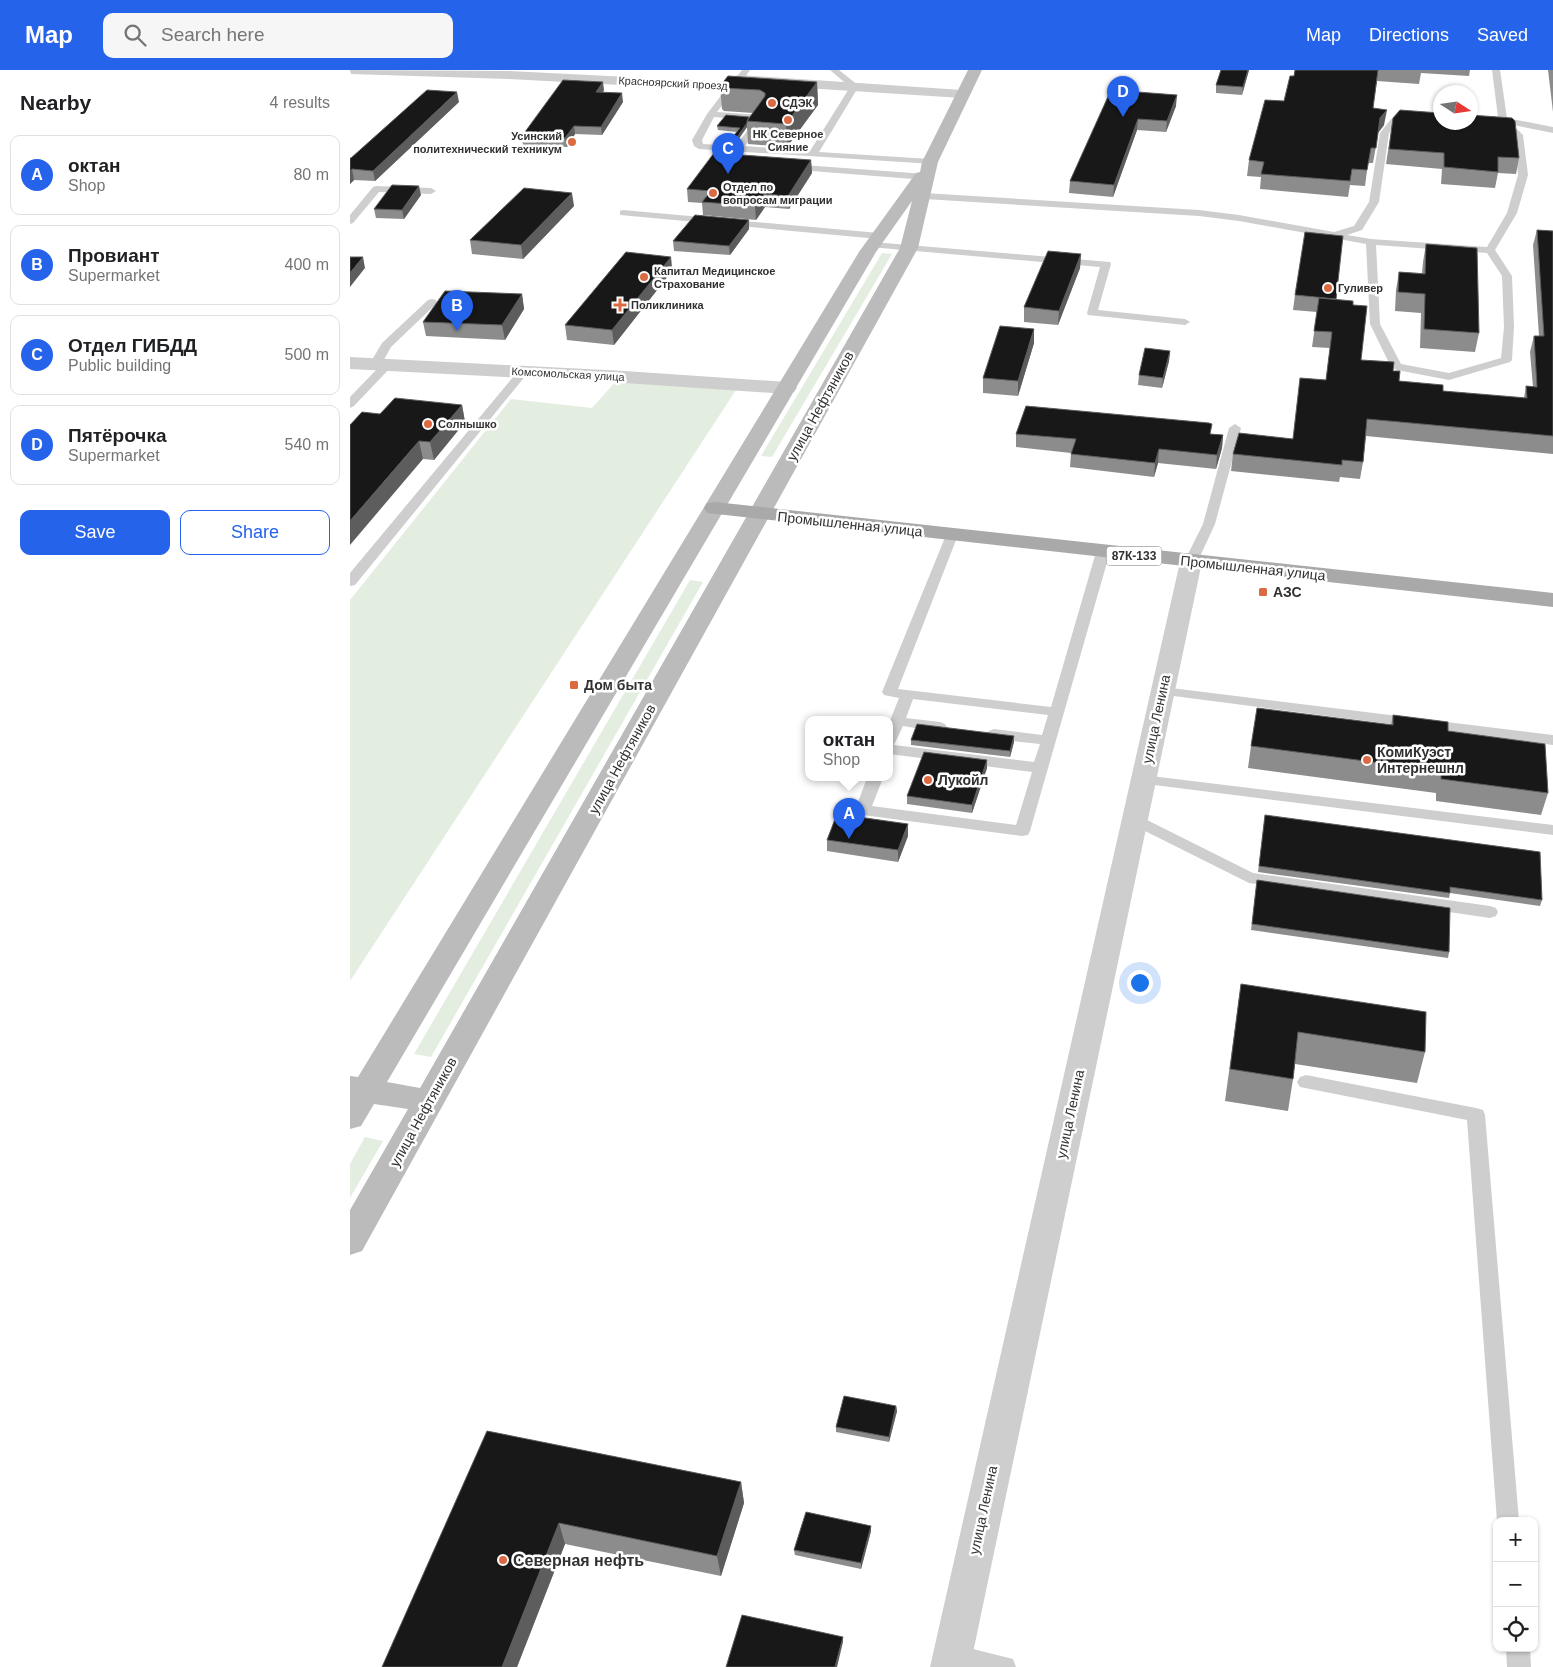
<!DOCTYPE html>
<meta charset="utf-8">
<style>
body{margin:0;font-family:Helvetica,sans-serif;background:#f6f6f6;color:#202124}
.controls{position:absolute;right:15px;bottom:15px;display:grid;overflow:hidden;border-radius:10px;box-shadow:0 1px 4px #0004}
.controls button{width:45px;height:45px;display:grid;place-items:center;padding:0;border:0;border-bottom:1px solid #e0e0e0;background:#fff;color:#202124;font:25px sans-serif}
.compass{position:absolute;left:1083px;top:15px;width:45px;height:45px;border-radius:50%;background:#fff;box-shadow:0 1px 4px #0004;rotate:102deg}
.you{position:absolute;left:789px;top:912px;width:18px;height:18px;margin:-12px;border:4px solid #fff;border-radius:50%;background:#1a73e8;box-shadow:0 0 0 8px #1a73e833}
.badge{display:grid;place-items:center;width:32px;height:32px;border-radius:50%;background:#2563eb;color:#fff;font-size:16px;font-weight:700}
.pin{position:absolute;translate:-50% -41px;filter:drop-shadow(0 1px 2px #0008)}
.pin::after{content:'';position:absolute;top:26px;width:18px;height:15px;background:inherit;clip-path:polygon(0 0,100% 0,50% 100%)}
.popup{position:absolute;left:455px;top:646px;width:88px;height:65px;box-sizing:border-box;display:grid;place-content:center;border-radius:10px;background:#fff;filter:drop-shadow(0 1px 4px #0005);font-size:16px;white-space:nowrap;color:#757577}
.popup b{font-size:19px;color:#202124}
.popup::after{content:'';position:absolute;left:50%;top:100%;margin-left:-10px;border:10px solid transparent;border-top-color:#fff}
.list{margin:0;padding:0;list-style:none}
h2{display:flex;justify-content:space-between;align-items:center;height:65px;margin:0;padding:0 20px;font-size:21px}
h2 small{font-size:16px;font-weight:400;color:#757577}
.list li{display:grid;grid-template-columns:32px 1fr auto;gap:15px;align-items:center;box-sizing:border-box;height:80px;margin:0 10px 10px;padding:0 10px;border:1px solid #e0e0e0;border-radius:10px}
.list b{display:block;font-size:19px;white-space:nowrap}
.list p{margin:0;font-size:16px;white-space:nowrap;color:#757577}
.list em{font-size:16px;font-style:normal;color:#757577}
.actions{display:flex;gap:10px;padding:15px 20px}
.actions a{flex:1;padding:11px 0;border:1px solid #2563eb;border-radius:10px;text-align:center;font-size:18px;color:#2563eb}
.actions .main{background:#2563eb;color:#fff}
.icon{flex:none;width:28px;height:28px;fill:none;stroke:currentColor;stroke-width:2;stroke-linecap:round;stroke-linejoin:round}
.map{position:relative;flex:none;width:1203px;height:1597px;overflow:hidden}
header{display:flex;align-items:center;gap:30px;box-sizing:border-box;height:70px;padding:0 25px;background:#2563eb;color:#fff}
header strong{font-size:24px}
nav{display:flex;gap:28px;margin-inline-start:auto;font-size:18px}
.search{width:350px;height:45px;background:#f6f6f6;display:flex;align-items:center;gap:12px;box-sizing:border-box;padding:0 18px;border-radius:10px;color:#757577;font-size:19px}
main{display:flex}
aside{flex:1;background:#fff}
.map>svg:first-child{display:block}
.green{fill:#e3ede0}
.lines{fill:none;stroke-linecap:round;stroke-linejoin:round}
.service{fill:#cecece;fill-rule:evenodd}
.minor{fill:#cecece;fill-rule:evenodd}
.tertiary{fill:#cecece;fill-rule:evenodd}
.secondary{fill:#bbb;fill-rule:evenodd}
.primary{fill:#a9a9a9;fill-rule:evenodd}
.wall{fill:#8c8c8c}
.shaded-wall{fill:#5d5d5d}
.building{fill:#181818;stroke:#5d5d5d}
.poi-dot{fill:#db6a40;stroke:#fff;stroke-width:2}
.labels{text-anchor:middle;stroke-width:5;stroke-linejoin:round;paint-order:stroke}
.far-street-label{font-size:11px;fill:#313131;stroke:#fff}
.far-poi-label{font-size:11px;font-weight:bold;fill:#313131;stroke:#fff;text-anchor:start}
.shield{fill:#fff;stroke:#6f6f6f;stroke-width:1}
.shield-label{font-size:12px;font-weight:bold;fill:#313131}
.street-label{font-size:14px;fill:#313131;stroke:#fff}
.poi-label{font-size:14px;font-weight:bold;fill:#313131;stroke:#fff;text-anchor:start}
.near-poi-label{font-size:16px;font-weight:bold;fill:#313131;stroke:#fff;text-anchor:start}
</style>
<header>
<strong>Map</strong>
<div class="search"><svg class="icon" aria-label="search" viewBox="0 0 24 24"><circle cx="10" cy="10" r="6"/><path d="M15 15l6 6"/></svg>Search here</div>
<nav><a>Map</a><a>Directions</a><a>Saved</a></nav>
</header>
<main>
<aside>
<h2>Nearby<small>4 results</small></h2>
<ul class="list">
<li><span class="badge">A</span><div><b>октан</b><p>Shop</p></div><em>80 m</em></li>
<li><span class="badge">B</span><div><b>Провиант</b><p>Supermarket</p></div><em>400 m</em></li>
<li><span class="badge">C</span><div><b>Отдел ГИБДД</b><p>Public building</p></div><em>500 m</em></li>
<li><span class="badge">D</span><div><b>Пятёрочка</b><p>Supermarket</p></div><em>540 m</em></li>
</ul>
<div class="actions"><a class="main">Save</a><a>Share</a></div>
</aside>
<div class="map">
<svg width="1203" height="1597" viewBox="0 0 1203 1597">
<rect width="100%" height="100%" fill="#fff"/>
<g class="green">
<path d="M532,183l10,1 -120,203 -11,-1z"/>
<path d="M267,310l119,10 -386,591v-381l161,-201 81,9z"/>
<path d="M340,510l13,2 -272,475 -17,-3z"/>
<path d="M15,1067l18,4 -33,57v-34z"/>
</g>
<g class="lines">
<g class="service">
<path d="M392,0h8l-8,11h-6l-1,-2z"/>
<path d="M480,0h9l20,16 -40,66 111,7 5,3 -2,2 -234,-15 -5,-3 -2,-6 15,-26 22,-29 3,-1 4,3 -19,25 44,3 4,3 -20,28 65,5 40,-64zM364,47l41,3 -19,26 -33,-2 -1,-4z"/>
<path d="M1142,0h8l7,48 46,9v6l-40,-8 10,10 5,40 -11,38 -22,37 17,26 2,51 -2,33 -2,2 -61,18 -52,-10 -6,-3 -21,-43 -4,-80 -127,-23 -40,-5 -291,-18 -5,-3 5,-3 291,18 40,5 95,17 20,-6 15,-24 11,-69 11,-14 49,-6v6l-43,4 -8,10 -10,69 -17,28 -15,5 24,4 116,8 20,-34 11,-38 -4,-39 -14,-13 -30,-2v-6l28,2zM1026,175l111,8 15,23 2,51 -3,31 -52,15 -48,-9 -21,-40z"/>
<path d="M439,94l137,10 5,3 -5,3 -140,-11 -2,-2z"/>
<path d="M26,116l55,2 5,3 -5,3 -52,-2 -26,31 -3,1v-9l23,-28z"/>
<path d="M273,140l256,23 5,3 -5,3 -259,-24v-4z"/>
<path d="M523,172l237,20 1,2 -13,46 87,9 5,3 -5,3 -97,-10 -1,-2 13,-46 -231,-20 -1,-2z"/>
<path d="M82,229l4,1 1,2 -1,2 -45,43 -10,18 6,-3 6,3 -2,2 -37,39 -4,2v-11l28,-29 -7,-1 -2,-2 13,-22 46,-43z"/>
<path d="M173,299l6,3 -2,2 -172,211 -5,1v-13l169,-203z"/>
<path d="M885,354l6,4 -26,96 -19,41h-10l-2,-3 19,-38 26,-96z"/>
<path d="M602,461l6,4 -60,154 153,18 45,-155 7,-4 7,4 -80,279 -2,4 -6,1 -159,-21 -6,-1 -2,-4 12,-32h16l-11,28 144,19 16,-53 -143,-18v-31l10,-25 -15,-3 -2,-3 64,-157zM563,629l135,16 -6,20 -48,-6 -5,2 -2,3 2,3 5,2 46,5 -6,18 -140,-17 9,-19 37,6 5,-2 2,-3 -2,-3 -5,-2 -34,-4z"/>
<path d="M813,617l390,48v10l-395,-51 -2,-3 2,-3z"/>
<path d="M793,705l410,50v10l-415,-52 -3,-3 3,-3z"/>
<path d="M785,744l118,59 237,33 6,2 2,4 -2,4 -6,2 -241,-35 -120,-60 -2,-4 2,-4z"/>
<path d="M956,1005l170,33 7,2 2,5 34,406h-22l-30,-401 -167,-33 -3,-5 3,-5z"/>
<path d="M603,1574l60,15 3,8h-65l-6,-3 -4,-8 4,-8z"/>
<path d="M1156,1578h24l1,19h-24z"/>
</g>
<path class="minor" d="M0,0l159,1 219,11 6,-6 5,-1 223,15 5,1 2,3 -2,3 -5,1 -219,-14 -6,6 -5,1 -223,-12 -158,-5z"/>
<g class="tertiary">
<path d="M0,287l275,14 162,11 7,2 3,4 -3,4 -7,2 -162,-11 -275,-14z"/>
<path d="M841,485l8,2 3,5 -232,1105h-40l250,-1105 3,-5z"/>
</g>
<path class="secondary" d="M618,0h14l-44,92 -20,86 -556,1003 -12,4v-45l58,-101 -34,-5 -13,22 -11,3v-53l8,1 501,-825 57,-79 4,-1 2,-10zM562,131l-12,47 -480,840 -33,-6 489,-830z"/>
<path class="primary" d="M365,432l838,91v14l-846,-94 -3,-5 3,-5z"/>
</g>
<g class="wall">
<path d="M871,0h28l-7,25 -26,-2v-8z"/>
<path d="M945,0h175l-1,6 -48,-3 -2,11 -42,-3 -4,27 11,17 -6,8 -5,30h-5l-3,23 -15,-1 -2,12 -88,-8 1,-12 -14,-1 2,-16 35,-59 10,-25z"/>
<path d="M1198,0h5v42z"/>
<path d="M467,12l1,23 -31,42 -39,-3 -1,-17 -12,17h-3l-1,-5 6,-7 -19,-2 -1,-4 32,-9 4,-4 -29,-2 -2,-2 -2,-23z"/>
<path d="M254,20l-1,3 20,9 -21,33 -27,-1 -8,13 -44,-2 -1,-9z"/>
<path d="M761,20l65,16 -10,26 -29,-2 -24,67 -44,-4 1,-12z"/>
<path d="M109,32l-84,79 -21,-1 -4,4 1,-26z"/>
<path d="M1043,48l126,40 -3,16 -18,-1 -3,15 -54,-4 1,-15 -56,-5z"/>
<path d="M461,90l1,13 -23,36 -24,-2 -9,13 -53,-5 -1,-12 -14,-1 -1,-13z"/>
<path d="M71,125l-17,24 -28,-1 -2,-9z"/>
<path d="M224,136l-51,53 -51,-5 -2,-14z"/>
<path d="M399,159l-19,26 -56,-4 -1,-10z"/>
<path d="M1187,160l16,1v223l-187,-18 -3,26 -3,17 -20,-2 -1,5 -108,-11 2,-17 59,-15 34,-59 4,-32 -18,-1 5,-35 -24,-2 2,-15 41,4 17,6 8,55 32,11 6,10 44,10 81,7 2,-12 7,1 -3,-35 4,-16h5l-6,-91z"/>
<path d="M1076,174l53,89 -4,19 -55,-4 1,-35 -26,-2 1,-21 3,-18 23,1 1,-11z"/>
<path d="M731,184l-1,14 -22,57 -34,-3v-15z"/>
<path d="M321,187l1,14 -58,74 -47,-5 -2,-15z"/>
<path d="M172,224l2,15 -19,31 -79,-4 -3,-14z"/>
<path d="M684,273l-16,53 -35,-3v-15z"/>
<path d="M820,281l-1,10 -7,27 -24,-3 1,-10z"/>
<path d="M112,335l3,17 -31,38 -11,-1 -43,-45z"/>
<path d="M666,364h195l12,1 -1,13 -6,21 -58,-6 -4,14 -84,-10 1,-14 -55,-6z"/>
<path d="M1043,645l55,16 100,62 -7,22 -105,-14v-8l-188,-25 3,-22 140,-21z"/>
<path d="M561,670l103,2 -4,15 -99,-12z"/>
<path d="M637,698l-15,45 -65,-9v-8z"/>
<path d="M915,745l277,85 -2,6 -90,-13 -1,5 -191,-26z"/>
<path d="M558,766l-10,26 -71,-11v-11z"/>
<path d="M907,810l192,72 -1,6 -197,-28z"/>
<path d="M891,914l184,68 -8,31 -122,-19 -2,15 -5,32 -63,-10z"/>
<path d="M546,1336l1,5 -8,31 -53,-10v-5z"/>
<path d="M137,1361l254,51 3,21 -23,73 -156,-32 -48,123h-135z"/>
<path d="M521,1456v5l-10,38 -66,-14 -1,-5z"/>
</g>
<g class="shaded-wall">
<path d="M898,0h1l-7,25 1,-8z"/>
<path d="M253,12l1,8 -7,11 -1,-9z"/>
<path d="M467,12l1,23 -31,42 -1,-23z"/>
<path d="M107,22l2,10 -84,79 -2,-10z"/>
<path d="M272,23l1,9 -21,33 -1,-8z"/>
<path d="M827,25l-1,11 -10,26 1,-11z"/>
<path d="M1037,40l-3,15 -6,8 -5,30 7,-45z"/>
<path d="M788,49l-1,11 -24,67 1,-12z"/>
<path d="M397,53v4l-12,17v-4z"/>
<path d="M224,56l1,8 -8,13 -2,-9z"/>
<path d="M461,90l1,13 -23,36 -1,-13z"/>
<path d="M2,99l2,11 -4,4v-13z"/>
<path d="M69,116l2,9 -17,24 -2,-9z"/>
<path d="M222,123l2,13 -51,53 -2,-14z"/>
<path d="M414,124l1,13 -9,13 -1,-14z"/>
<path d="M399,150v9l-19,26 -1,-9z"/>
<path d="M731,184l-1,14 -22,57 1,-14z"/>
<path d="M13,187l2,11 -15,19v-14z"/>
<path d="M321,187l1,14 -58,74 -2,-15z"/>
<path d="M172,224l2,15 -19,31 -3,-15z"/>
<path d="M684,259v14l-16,53v-15z"/>
<path d="M820,281l-1,10 -7,27 1,-10z"/>
<path d="M112,335l3,17 -31,38 -4,-18z"/>
<path d="M873,365l-1,13 -6,21 1,-14z"/>
<path d="M69,371l4,18 -73,86v-24z"/>
<path d="M809,379l-1,14 -4,14 1,-14z"/>
<path d="M664,666v6l-4,15v-6z"/>
<path d="M637,690v8l-15,45v-8z"/>
<path d="M558,754v12l-10,26v-12z"/>
<path d="M546,1336l1,5 -8,31v-5z"/>
<path d="M391,1412l3,21 -23,73 -4,-20z"/>
<path d="M209,1453l6,21 -48,123h-15z"/>
<path d="M521,1456v5l-10,38v-6z"/>
<path d="M493,1567v5l-6,25h-2z"/>
</g>
<g class="building">
<path d="M871,0h27l-5,17 -27,-2z"/>
<path d="M945,0h83l-5,38 14,2 -7,8 -4,30h-5l-4,22 -15,-1 -2,12 -89,-7 3,-12 -15,-2 16,-60 19,1 6,-25h4z"/>
<path d="M378,6l89,6 -31,42 -39,-3 18,-25v-3l-5,-3 -38,-2 -2,-2z"/>
<path d="M213,10l40,2 -7,10 26,1 -21,34 -27,-1 -9,12 -43,-2z"/>
<path d="M77,20l30,2 -84,79 -21,-2 -2,2v-13h1z"/>
<path d="M761,20l66,5 -10,26 -29,-2 -24,66 -44,-4z"/>
<path d="M1050,40l40,3v9h30v-7l42,3 3,3 4,37 -21,-1v15l-54,-5v-14l-55,-4 4,-31z"/>
<path d="M376,45l23,2 -2,4v2l-12,17 -4,-1 9,-11 -23,-2z"/>
<path d="M364,83l97,7 -23,36 -24,-2 -9,12 -53,-4 9,-11 -24,-2z"/>
<path d="M42,115l27,1 -17,24 -28,-1z"/>
<path d="M174,118l48,5 -51,52 -51,-5z"/>
<path d="M345,145l54,5 -20,26 -56,-5z"/>
<path d="M1187,160l16,1v205l-186,-17 -4,43 -21,-2v5l-109,-11 6,-21 54,6 7,-61 26,2 6,-48 -18,-1 5,-33 34,3v4l14,1 -6,54 33,2 -1,9h7l-1,10 44,4v6l84,7 -1,-12 11,1 -3,-51h10z"/>
<path d="M955,162l38,4 -7,63 -41,-4z"/>
<path d="M1076,174l51,4 2,85 -55,-4 1,-35 -27,-2 1,-20 26,2z"/>
<path d="M698,181l33,3 -22,57 -35,-4z"/>
<path d="M276,182l45,5 -59,73 -47,-5z"/>
<path d="M0,187h13l-13,16z"/>
<path d="M95,221l77,3 -20,31 -79,-3z"/>
<path d="M650,256l34,3 -16,52 -35,-3z"/>
<path d="M795,278l25,3 -7,27 -24,-3z"/>
<path d="M45,328l67,7 -32,37 -11,-1 -69,80v-96l12,-13 18,2z"/>
<path d="M676,336l183,17 3,1 -2,10 13,1 -6,20 -58,-6 -4,14 -84,-9 5,-15 -60,-5z"/>
<path d="M907,638l136,17v-10l55,7v9l97,13 3,49 -107,-14v-8l-190,-25z"/>
<path d="M567,654l97,12 -4,15 -99,-11z"/>
<path d="M574,682l63,8 -15,45 -65,-9z"/>
<path d="M487,744l71,10 -10,26 -71,-10z"/>
<path d="M915,745l275,37 2,48 -92,-13v6l-191,-27z"/>
<path d="M907,810l193,28 -1,44 -197,-28z"/>
<path d="M891,914l185,28 -1,40 -127,-20 -5,47 -63,-10z"/>
<path d="M494,1326l52,10 -7,31 -53,-10z"/>
<path d="M137,1361l254,51 -24,74 -158,-33 -57,144h-120z"/>
<path d="M456,1442l65,14 -10,37 -67,-13z"/>
<path d="M392,1545l101,22 -8,30h-109z"/>
</g>
<g class="poi-dot">
<circle cx="422" cy="33" r="5"/>
<circle cx="438" cy="50" r="5"/>
<circle cx="222" cy="72" r="5"/>
<circle cx="363" cy="123" r="5"/>
<circle cx="294" cy="207" r="5"/>
<circle cx="978" cy="218" r="5"/>
<path d="M267.5 227.5h5v5h5v5h-5v5h-5v-5h-5v-5h5z"/>
<circle cx="78" cy="354" r="5"/>
<rect x="908" y="517" width="10" height="10" rx="2.5"/>
<rect x="219" y="610" width="10" height="10" rx="2.5"/>
<circle cx="1017" cy="690" r="5"/>
<circle cx="578" cy="710" r="5"/>
<circle cx="153" cy="1490" r="5"/>
</g>
<g class="labels">
<g class="far-street-label">
<text transform="translate(323 13) rotate(3)" y="4">Красноярский проезд</text>
<text transform="translate(218 304) rotate(3)" y="4">Комсомольская улица</text>
</g>
<g class="far-poi-label">
<text x="432" y="37">СДЭК</text>
<text x="438" y="68" text-anchor="middle">НК Северное<tspan x="438" dy="13">Сияние</tspan></text>
<text x="212" y="70" text-anchor="end">Усинский<tspan x="212" dy="13">политехнический техникум</tspan></text>
<text x="373" y="121">Отдел по<tspan x="373" dy="13">вопросам миграции</tspan></text>
<text x="304" y="205">Капитал Медицинское<tspan x="304" dy="13">Страхование</tspan></text>
<text x="988" y="222">Гуливер</text>
<text x="281" y="239">Поликлиника</text>
<text x="88" y="358">Солнышко</text>
</g>
<rect class="shield" x="756.5" y="476.5" width="55" height="19" rx="4"/>
<g class="shield-label">
<text x="784" y="490">87К-133</text>
</g>
<g class="street-label">
<text transform="translate(470 336) rotate(-61)" y="5">улица Нефтяников</text>
<text transform="translate(500 454) rotate(6)" y="5">Промышленная улица</text>
<text transform="translate(903 498) rotate(6)" y="5">Промышленная улица</text>
<text transform="translate(806 649) rotate(-78)" y="5">улица Ленина</text>
<text transform="translate(272 689) rotate(-61)" y="5">улица Нефтяников</text>
<text transform="translate(73 1042) rotate(-61)" y="5">улица Нефтяников</text>
<text transform="translate(720 1044) rotate(-78)" y="5">улица Ленина</text>
<text transform="translate(633 1440) rotate(-78)" y="5">улица Ленина</text>
</g>
<g class="poi-label">
<text x="923" y="527">АЗС</text>
<text x="234" y="620">Дом быта</text>
<text x="1027" y="687">КомиКуэст<tspan x="1027" dy="16">Интернешнл</tspan></text>
<text x="588" y="715">Лукойл</text>
</g>
<g class="near-poi-label">
<text x="163" y="1496">Северная нефть</text>
</g>
</g>
</svg>
<div class="controls">
<button>+</button>
<button>−</button>
<button><svg class="icon" aria-label="locate" viewBox="0 0 24 24"><circle cx="12" cy="12" r="6"/><path d="M12 2v4M12 18v4M2 12h4M18 12h4"/></svg></button>
</div>
<svg class="compass" viewBox="-18 -18 36 36"><path d="M0-13l5 13h-10z" fill="#e53935"/><path d="M0 13l5-13h-10z" fill="#757577"/></svg>
<div class="you"></div>
<div class="pin badge" style="left:499px;top:769px">A</div>
<div class="popup"><b>октан</b>Shop</div>
<div class="pin badge" style="left:107px;top:261px">B</div>
<div class="pin badge" style="left:378px;top:104px">C</div>
<div class="pin badge" style="left:773px;top:47px">D</div>
</div>
</main>
